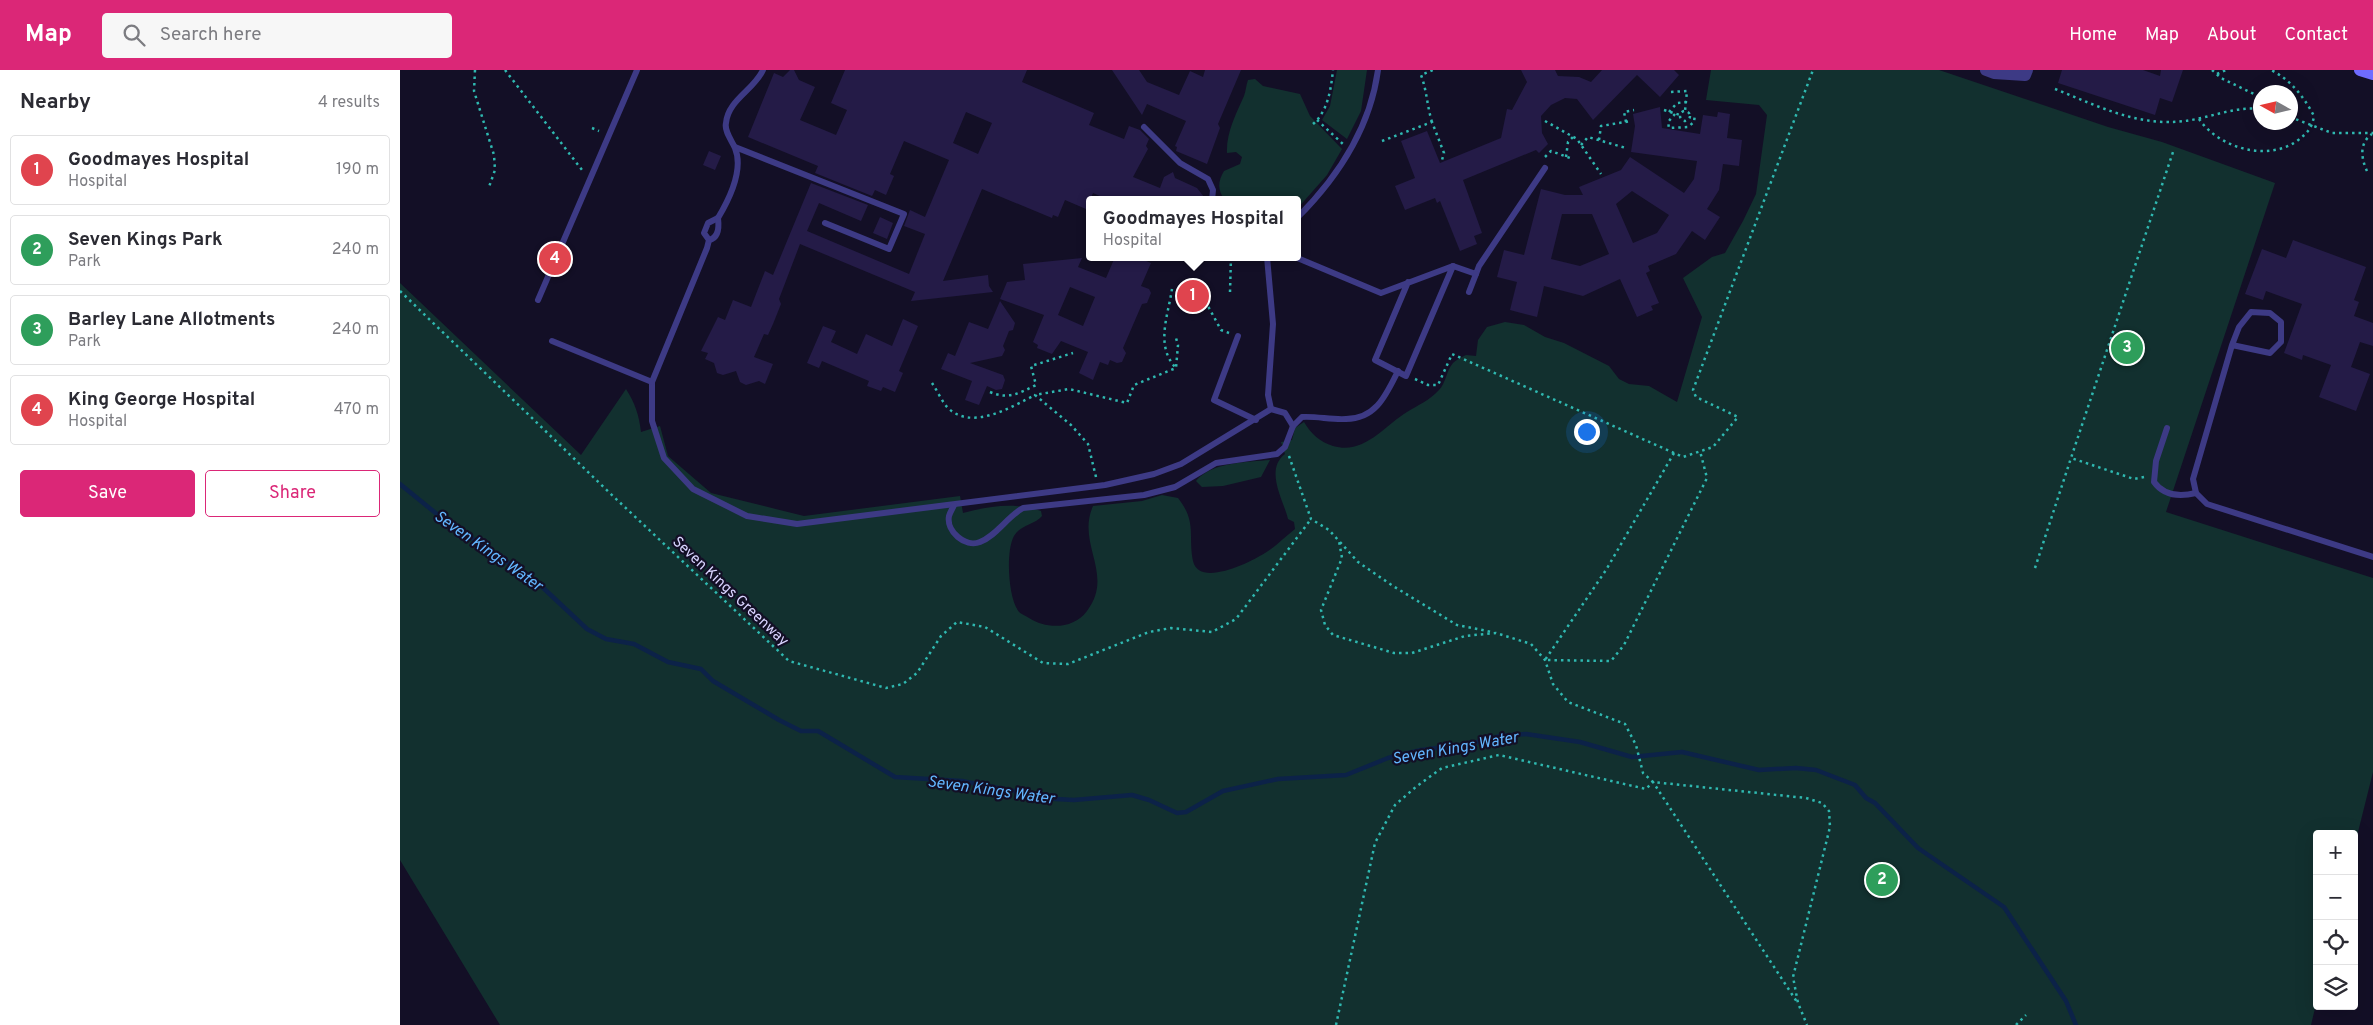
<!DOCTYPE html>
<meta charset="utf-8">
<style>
body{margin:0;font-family:Overpass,sans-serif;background:#f7f7f7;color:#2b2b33}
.controls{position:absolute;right:15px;bottom:15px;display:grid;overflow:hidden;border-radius:5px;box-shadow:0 5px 20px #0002}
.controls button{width:45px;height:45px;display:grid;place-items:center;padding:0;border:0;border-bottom:1px solid #e1e1e2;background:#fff;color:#2b2b33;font:25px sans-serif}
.compass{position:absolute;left:1853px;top:15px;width:45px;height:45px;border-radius:50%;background:#fff;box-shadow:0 5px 20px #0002;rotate:278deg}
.you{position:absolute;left:1186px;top:361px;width:18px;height:18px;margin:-12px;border:4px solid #fff;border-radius:50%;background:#1a73e8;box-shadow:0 0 0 8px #1a73e833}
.badge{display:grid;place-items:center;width:32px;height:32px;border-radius:50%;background:#db2777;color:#fff;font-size:16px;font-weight:700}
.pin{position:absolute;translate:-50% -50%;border:2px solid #fff;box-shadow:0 1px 5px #0006}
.popup{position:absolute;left:686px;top:126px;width:215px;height:65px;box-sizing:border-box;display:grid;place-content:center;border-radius:5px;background:#fff;filter:drop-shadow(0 1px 4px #0005);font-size:16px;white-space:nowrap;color:#7c7c81}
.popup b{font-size:19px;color:#2b2b33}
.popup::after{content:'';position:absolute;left:50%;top:100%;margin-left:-10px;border:10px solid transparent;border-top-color:#fff}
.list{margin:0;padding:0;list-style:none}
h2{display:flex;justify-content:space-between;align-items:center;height:65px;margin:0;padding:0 20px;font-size:21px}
h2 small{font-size:16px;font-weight:400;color:#7c7c81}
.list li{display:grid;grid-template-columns:32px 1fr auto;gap:15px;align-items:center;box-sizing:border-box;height:70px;margin:0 10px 10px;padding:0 10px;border:1px solid #e1e1e2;border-radius:5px}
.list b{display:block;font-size:19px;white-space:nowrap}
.list p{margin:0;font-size:16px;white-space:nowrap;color:#7c7c81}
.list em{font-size:16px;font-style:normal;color:#7c7c81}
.actions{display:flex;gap:10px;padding:15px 20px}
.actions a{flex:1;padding:11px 0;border:1px solid #db2777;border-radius:5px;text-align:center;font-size:18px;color:#db2777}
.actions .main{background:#db2777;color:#fff}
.icon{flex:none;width:28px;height:28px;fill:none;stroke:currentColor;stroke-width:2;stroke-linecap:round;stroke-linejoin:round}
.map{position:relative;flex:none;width:1973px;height:955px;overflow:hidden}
header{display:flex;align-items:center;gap:30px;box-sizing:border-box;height:70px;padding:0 25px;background:#db2777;color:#fff}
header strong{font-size:24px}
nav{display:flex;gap:28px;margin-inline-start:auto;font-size:18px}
.search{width:350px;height:45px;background:#f7f7f7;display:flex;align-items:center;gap:12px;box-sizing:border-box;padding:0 18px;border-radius:5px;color:#7c7c81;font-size:19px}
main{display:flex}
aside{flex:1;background:#fff}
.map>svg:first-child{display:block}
.green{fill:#12302f}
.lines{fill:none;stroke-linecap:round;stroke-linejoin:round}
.stream{stroke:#0c2248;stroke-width:4.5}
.building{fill:#241b47;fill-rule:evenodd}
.path{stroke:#2fb8b0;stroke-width:2.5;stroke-dasharray:2.5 4;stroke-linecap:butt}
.lane{stroke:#3d3a85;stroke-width:6}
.street{stroke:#3d3a85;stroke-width:12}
.secondary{stroke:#6f6bff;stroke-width:12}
.labels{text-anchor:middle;stroke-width:4.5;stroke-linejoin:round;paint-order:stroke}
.street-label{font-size:15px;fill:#d9d4ff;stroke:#130f26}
.water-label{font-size:16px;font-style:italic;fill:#62b6ff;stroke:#130f26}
</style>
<header>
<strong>Map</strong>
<div class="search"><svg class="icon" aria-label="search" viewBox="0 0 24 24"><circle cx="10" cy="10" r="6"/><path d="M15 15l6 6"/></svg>Search here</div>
<nav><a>Home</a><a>Map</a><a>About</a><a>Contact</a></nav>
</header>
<main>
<aside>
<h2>Nearby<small>4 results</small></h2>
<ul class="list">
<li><span class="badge" style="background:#e0444e">1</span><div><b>Goodmayes Hospital</b><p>Hospital</p></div><em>190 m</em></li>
<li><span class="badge" style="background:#2e9e5b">2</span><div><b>Seven Kings Park</b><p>Park</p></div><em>240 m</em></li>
<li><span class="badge" style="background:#2e9e5b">3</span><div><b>Barley Lane Allotments</b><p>Park</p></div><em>240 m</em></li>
<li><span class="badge" style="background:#e0444e">4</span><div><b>King George Hospital</b><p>Hospital</p></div><em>470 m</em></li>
</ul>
<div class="actions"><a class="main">Save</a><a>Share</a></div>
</aside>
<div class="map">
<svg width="1973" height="955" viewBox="0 0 1973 955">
<rect width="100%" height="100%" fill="#130f26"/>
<g class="green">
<path d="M937,0h30l-6,41 -14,28 -25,-19 8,-14z"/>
<path d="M1311,0h228l169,57 54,15 113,41 -109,329 207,66v194l-19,76v-14h-37v166l-6,25h-1811l-100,-165v-577l181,172 45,-66c9,14 13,26 15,43l19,-6 8,30 43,37 93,23 156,-20 3,17c26,-7 52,-11 78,-2l1,5c-7,9 -24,9 -29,22 -7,16 -5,60 6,74 2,2 7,4 10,6 17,11 44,12 58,-7 28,-37 -11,-67 6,-105l49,-5 20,-6 16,3c19,24 10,37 15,63 6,27 58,1 72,-8 10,-6 20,-16 30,-24l-1,-7 -6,-3c-4,-18 -24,-49 -3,-65l-4,-12 11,-2 3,-12 9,-6c7,12 16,20 29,24 31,9 50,-19 74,-34 11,-7 22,-11 32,-22 7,-7 7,-19 14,-27 3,-3 9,-6 13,-8l10,1 2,-16 9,-13 18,-5 19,3 21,12 19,6 45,23 10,13 10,5 20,2 28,16 25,-85 -19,-39 29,-21 13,-4 18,-32 13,-27 11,-79 -8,-10 -53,-5z"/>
<path d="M855,9l8,7 37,8 10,22 32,33 -15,26 -30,34v-9h-72c-8,-10 -7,-19 -1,-29l16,-7 2,-7 -6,-5 -9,1c-1,-20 9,-39 17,-57 2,-5 2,-11 4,-16z"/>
<path d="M870,390l-9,17 -38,9 -21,1 -6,-6c15,-19 52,-19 74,-21z"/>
</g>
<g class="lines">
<path class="stream" d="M0,414l38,31 101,69 48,45 19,10 28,5 34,18 33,7 12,12 66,39 22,11h17l77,46 67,4 94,18 18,1 58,-5 17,5 28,13 9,-1 37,-21 55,-12 68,-4 42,-17 33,-8 49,-6 30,-8 26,-2 54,8 52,15 50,-5 77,18 37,-2 20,2 39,15 11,13 9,5 43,45 86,59 62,94 10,24"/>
</g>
<g class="building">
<path d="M390,0h4l5,10 16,7 -15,33 36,15 11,-25 -16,-7 14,-33h182l-5,12 72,31 -5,12 35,14 5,-13 11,4 9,9 -3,7 2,3 -15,28 27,11 4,-11 9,-5 2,6 22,10 7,9 -12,3h-83l-16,-7 -7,16 -21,-9 -7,17 -5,-2 -1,3 -70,-29 -39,92 45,-6 1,11 4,6 -82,9 4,-9 -115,-48 -21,55 2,5 -8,20 -5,11 -4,-1 -10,23 19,7 -8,20 -6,-3 -13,4 -6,-3 -4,-11 -13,4 -6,-2 -3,-10 -9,-4 3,-6 -7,-2 17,-34 7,3 8,-20 18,7 14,-36 8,4 38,-92 57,22 -7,16 -42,-18 -12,28 102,43 16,-40 -21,-8 6,-16 15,7 24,-57 -45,-19 -14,33 4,2 -8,19 -11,-5 -3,6 -57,-23 3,-7 -70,-29 26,-64 9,4zM566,42l26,11 -14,31 -25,-11z"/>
<path d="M712,0h27l8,12 32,13 11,-24 13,6 2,-7h36l-23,54 2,4 -13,36 -31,-13 1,-4 -2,-1 11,-25 -39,-17 -5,11z"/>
<path d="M1121,0h34l3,6 21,1 12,5 11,-12h72l5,5 -19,22 -23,-22 -44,45 -16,-21 -12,-1 -14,7 -10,11 1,17 6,11 -9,9 -3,-3 -73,30 19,53 -8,3 3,8 -17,7 -20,-50 -3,2 -2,-5 -30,12 -10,-24 20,-8 -14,-37 26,-10 13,32 61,-25 6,-29 5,1 15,-28z"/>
<path d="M1662,0h81l17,6 1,-6h22l-11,32 -12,-4 -5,17 -97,-32z"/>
<path d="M1260,37l2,21 38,6 3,-19 14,2 1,-5 12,2 -3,24 15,2 -3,26 -16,-2 -4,26 -12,19 13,8 -15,23 -13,-9 -16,23 -28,12 2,5 -4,2 13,30 -8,3 2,4 -16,7 -17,-38 -37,17 -39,-10 -7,31 -27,-7 7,-28 -20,-5 7,-27 20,5 17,-66 24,6h18l-4,-8 42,-17 9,-13 54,36 10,-14 3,-18 -66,-9 4,-26 -2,-12zM1232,121l37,24 -12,18 -24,10 -17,-39zM1162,144h30l17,40 -29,12 -29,-7z"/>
<path d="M309,81l12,5 -6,14 -12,-5z"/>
<path d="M480,147l13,6 -6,16 -14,-6z"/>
<path d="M1893,170l73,27 -12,33 5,2 -5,14 19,7v23l-13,-4 -9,25 19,7 -14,37 -37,-14 12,-32 -28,-10 -1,5 -18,-7 18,-49 -36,-13 -3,9 -18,-6 17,-45 24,9z"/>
<path d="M715,187h22l14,6 -10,23 8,3 2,4 -4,10 -5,1 -19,44 3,5 -4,9 -5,1 -7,-3 -2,5 -8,-3 -7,18 -14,-7 9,-21 -27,-11 -9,13 -15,-6 1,-3 -5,-3 11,-27 -44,-16 7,-17 18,-2 -2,-16 59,-6 -4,9 28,11zM670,217l25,10 -12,29 -25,-11z"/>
<path d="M600,231l15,22 -2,7 -4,1 -6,15 2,4 -3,6 -32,7 33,12 2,5 -3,9 -6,1 -9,-4 -8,19 -14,-5 7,-19 -31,-12 7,-16 7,3 14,-34 19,7z"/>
<path d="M503,249l15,7 -19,45 4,2 -8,19 -12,-5 -2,4 -14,-5 2,-5 -47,-20 -3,7 -12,-5 16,-37 13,5 -5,11 26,12 9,-20 26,12z"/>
</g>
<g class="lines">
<g class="path">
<path d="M75,0l-1,21 20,64 1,15 -6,17"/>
<path d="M105,0l77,100"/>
<path d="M1812,0l9,8 39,19"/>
<path d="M1817,4l9,-4"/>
<path d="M1655,19c43,17 83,38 130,32 24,-3 51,-15 75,-12"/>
<path d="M1271,22l16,-1 -2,20"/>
<path d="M1264,40l16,5"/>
<circle cx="1285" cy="46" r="5"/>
<path d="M1269,42l8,-9 9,-1"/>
<path d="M1275,44l-7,8 1,6 19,-1 6,-5 1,-8"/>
<path d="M1890,47l42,16h41"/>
<path d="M1799,49c20,29 68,43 98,22 9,-7 15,-12 17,-25 -10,-19 -23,-36 -43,-46"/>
<path d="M917,50l26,24"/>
<path d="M1145,51l32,18 24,35"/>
<path d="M1032,52c-5,-16 -5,-31 -11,-47l12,-5"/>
<path d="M1226,52l-2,-10 10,-2"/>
<path d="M913,54c15,-13 18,-35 20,-54"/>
<path d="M192,58l7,3"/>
<path d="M1199,70l2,-14 30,-5"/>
<path d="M982,71l50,-19 12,31 -2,7"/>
<path d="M1181,75l7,-8 38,11"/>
<path d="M1145,87l6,-6 19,7"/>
<path d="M1166,87l2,-15 5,-5"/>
<path d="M1967,101c-6,-13 -8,-28 5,-37"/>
<path d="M688,180h1"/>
<path d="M796,214l25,46 8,3"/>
<path d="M772,219c-4,27 -17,57 4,79"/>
<path d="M0,221l214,206 175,164 97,27 17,-4 14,-11 24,-37 16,-14 28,5 58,36 25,1 81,-32 22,-4 41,4 24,-13 75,-100"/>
<path d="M830,222l1,-35"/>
<path d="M1015,309l13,6h10l14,-31 231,103 30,-10 25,-30 -42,-20 -3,-7 120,-320"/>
<path d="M532,313c5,7 9,17 15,24 24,25 64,0 88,-12"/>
<path d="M590,322c18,8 30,1 46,-7l-5,-19 42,-13"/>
<path d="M1274,383l-68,117 -61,90 66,1 13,-16 83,-167 -7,-27"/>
<path d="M889,386l22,63 18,11 10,11 3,17 -21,52 4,15 8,10 61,18h18l53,-17 31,-3 35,11 14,16 8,24 15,18 57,22 11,21 7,28 10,9 153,16 16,5 7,8 1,16 -37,150 5,26 9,22"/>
<path d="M696,407l-8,-33 -17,-19 -36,-30 34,-6 58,14 7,-18 42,-17 2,-23 -2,-7"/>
<path d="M1744,407l-10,2 -63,-21 102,-306"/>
<path d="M940,472l18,20 35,24 64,39 35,7"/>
<path d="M1635,498l36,-110"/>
<path d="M936,955l39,-182 20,-38 22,-19 25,-18 57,-13 147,34 7,-7 144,220"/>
<path d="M1616,955l10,-10"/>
</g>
<g class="lane">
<path d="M744,57l36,36 28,16 5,11 -1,10"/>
<path d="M335,77l169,67 -15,35 -64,-26"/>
<path d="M318,148l-10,5 -4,10 5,7 -2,8 -55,134v39l12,37 29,31 54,27 50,8 308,-39 49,-11 27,-10 90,-55 14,4 8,13"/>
<path d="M318,148c12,-20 26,-48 17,-70 -3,-7 -11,-17 -9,-25 2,-23 28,-33 37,-53"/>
<path d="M897,148c41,-41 73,-89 81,-148"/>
<path d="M309,170c10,-2 10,-14 9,-22"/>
<path d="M867,187l6,67 -5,71 3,14"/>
<path d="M895,187l86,36 72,-27 -47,110 -31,-16 33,-78"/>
<path d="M1053,196l23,8 3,-8 66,-98"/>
<path d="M1069,222l7,-18"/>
<path d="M138,230l99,-230"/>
<path d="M838,266l-24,64 42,20"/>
<path d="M152,271l100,41"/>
<path d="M1832,275l38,8 11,-11v-20l-11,-9 -19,-1 -12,15 -7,18 -39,134 3,14 11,11 166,53"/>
<path d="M1767,358l-11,33 -2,21c10,14 26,15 42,11"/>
<path d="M554,435c-1,3 -4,7 -5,11 -3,15 16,32 31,26 16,-6 27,-25 43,-34l121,-13 31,-8 41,-24 61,-9 8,-7 8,-21 9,-9c15,-1 29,3 44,2 30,0 40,-24 52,-48"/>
</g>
<path class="street" d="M1586,0l8,3 31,2 2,-5"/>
<path class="secondary" d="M1960,0l13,4"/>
</g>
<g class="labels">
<g class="street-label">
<text transform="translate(331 521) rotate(43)" y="5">Seven Kings Greenway</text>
</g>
<g class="water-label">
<text transform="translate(89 480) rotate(35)" y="6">Seven Kings Water</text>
<text transform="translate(1055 677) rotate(-10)" y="6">Seven Kings Water</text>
<text transform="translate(591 719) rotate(8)" y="6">Seven Kings Water</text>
</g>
</g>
</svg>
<div class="controls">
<button>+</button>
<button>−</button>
<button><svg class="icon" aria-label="locate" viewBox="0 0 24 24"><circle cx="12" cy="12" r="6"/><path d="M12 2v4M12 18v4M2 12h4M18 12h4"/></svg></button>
<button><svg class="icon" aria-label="layers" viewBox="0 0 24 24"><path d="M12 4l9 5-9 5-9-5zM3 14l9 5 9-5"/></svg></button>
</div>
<svg class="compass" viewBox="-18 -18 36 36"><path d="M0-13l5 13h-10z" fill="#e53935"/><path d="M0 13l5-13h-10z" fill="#7c7c81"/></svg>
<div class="you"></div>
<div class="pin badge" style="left:793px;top:226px;background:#e0444e">1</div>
<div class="popup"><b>Goodmayes Hospital</b>Hospital</div>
<div class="pin badge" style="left:1482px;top:810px;background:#2e9e5b">2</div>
<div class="pin badge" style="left:1727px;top:278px;background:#2e9e5b">3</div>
<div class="pin badge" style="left:155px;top:189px;background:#e0444e">4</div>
</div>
</main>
